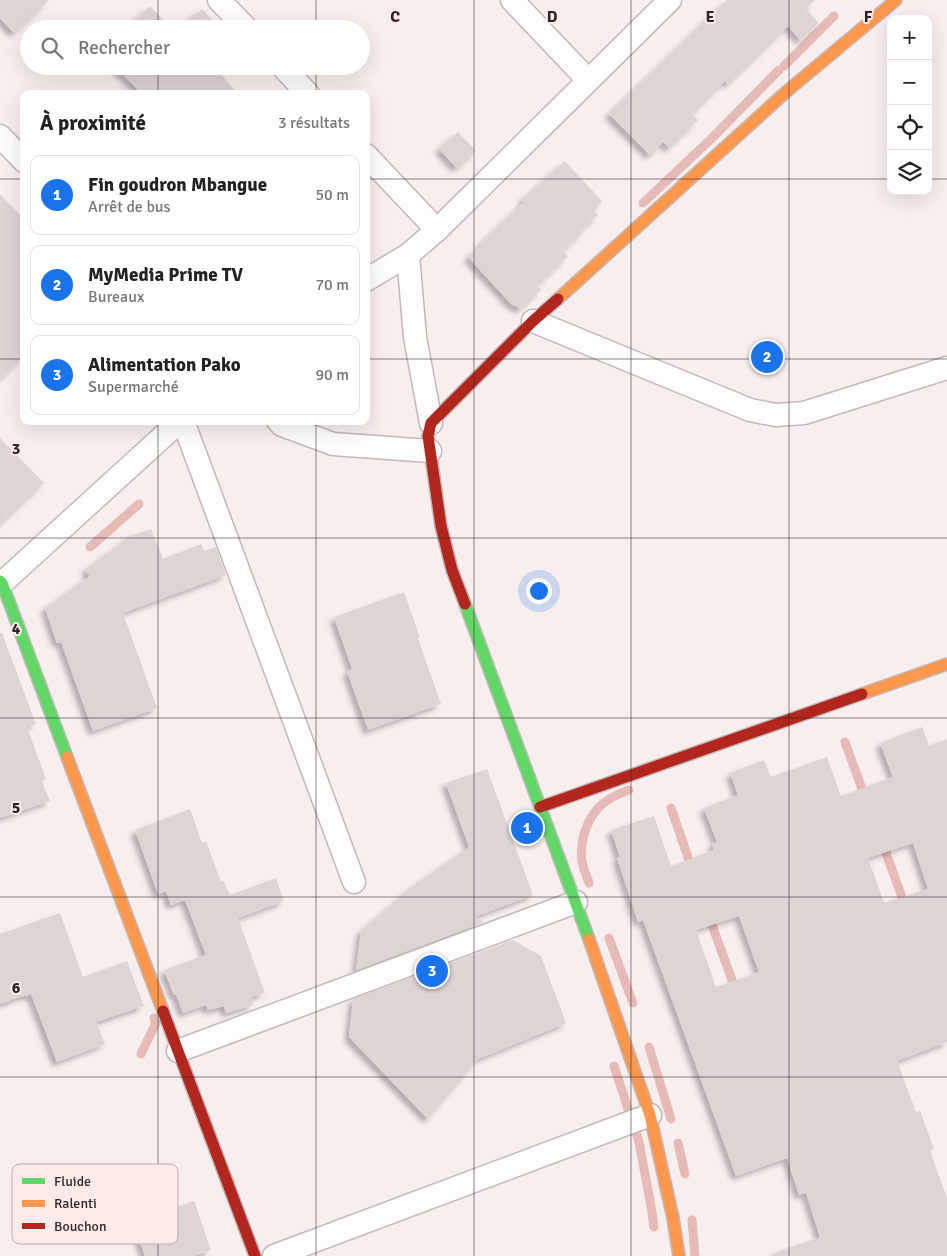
<!DOCTYPE html>
<html lang="fr">
<meta charset="utf-8">
<style>
body{margin:0;font-family:Signika,sans-serif;background:#f2f2f2;color:#222}
.controls{position:absolute;right:15px;top:15px;display:grid;overflow:hidden;border-radius:10px;box-shadow:0 5px 20px #0002}
.controls button{width:45px;height:45px;display:grid;place-items:center;padding:0;border:0;border-bottom:1px solid #e0e0e0;background:#fff;color:#222;font:25px sans-serif}
.you{position:absolute;left:538px;top:590px;width:18px;height:18px;margin:-12px;border:4px solid #fff;border-radius:50%;background:#1a73e8;box-shadow:0 0 0 8px #1a73e833}
.badge{display:grid;place-items:center;width:32px;height:32px;border-radius:50%;background:#1a73e8;color:#fff;font-size:16px;font-weight:700}
.pin{position:absolute;translate:-50% -50%;border:2px solid #fff;box-shadow:0 1px 5px #0006}
.list{margin:0;padding:0;list-style:none}
h2{display:flex;justify-content:space-between;align-items:center;height:65px;margin:0;padding:0 20px;font-size:21px}
h2 small{font-size:16px;font-weight:400;color:#767676}
.list li{display:grid;grid-template-columns:32px 1fr auto;gap:15px;align-items:center;box-sizing:border-box;height:80px;margin:0 10px 10px;padding:0 10px;border:1px solid #e0e0e0;border-radius:10px}
.list b{display:block;font-size:19px;white-space:nowrap}
.list p{margin:0;font-size:16px;white-space:nowrap;color:#767676}
.list em{font-size:16px;font-style:normal;color:#767676}
.icon{flex:none;width:28px;height:28px;fill:none;stroke:currentColor;stroke-width:2;stroke-linecap:round;stroke-linejoin:round}
.map{position:relative;flex:none;width:947px;height:1256px;overflow:hidden}
.search{position:absolute;background:#fff;box-shadow:0 5px 20px #0002;left:20px;top:20px;width:350px;height:55px;display:flex;align-items:center;gap:12px;box-sizing:border-box;padding:0 18px;border-radius:28px;color:#767676;font-size:19px}
.panel{position:absolute;background:#fff;box-shadow:0 5px 20px #0002;left:20px;top:90px;width:350px;height:335px;border-radius:10px}
.map>svg:first-child{display:block}
.lines{fill:none;stroke-linecap:round;stroke-linejoin:round}
.stream{stroke:#e6bab7;stroke-width:9}
.building{fill:#ddd4d4;fill-rule:evenodd;filter:url(#shadow)}
.street-casing{stroke:#c1b9b9;stroke-width:25}
.fast-casing{stroke:#c1b9b9;stroke-width:14}
.slow-casing{stroke:#c1b9b9;stroke-width:14}
.jam-casing{stroke:#c1b9b9;stroke-width:14}
.street{stroke:#fefcfc;stroke-width:22}
.fast{stroke:#63d668;stroke-width:11}
.slow{stroke:#ff974d;stroke-width:11}
.jam{stroke:#b3261e;stroke-width:11}
.grid{fill:none;stroke:#2d2626;stroke-width:1;stroke-opacity:0.55}
.key{fill:#fdeae9;stroke:#bfafae;stroke-width:1}
.key-label{font-size:14px;fill:#2d2626}
.grid-label{font-size:16px;text-anchor:middle;font-weight:bold;fill:#2d2626;stroke:#fdeae9;stroke-width:4;stroke-linejoin:round;paint-order:stroke}
</style>
<div class="map">
<svg width="947" height="1256" viewBox="0 0 947 1256">
<defs>
<filter id="shadow"><feDropShadow dx="-4.5" dy="4.5" stdDeviation="2.5" flood-color="#0004"/></filter>
</defs>
<rect width="100%" height="100%" fill="#f8eeee"/>
<g class="lines">
<g class="stream">
<path d="M784,66l50,-50"/>
<path d="M643,203l68,-64 68,-69"/>
<path d="M90,547l49,-43"/>
<path d="M845,742l21,58"/>
<path d="M671,808l21,61"/>
<path d="M882,842l24,66"/>
<path d="M589,883c-2,-7 -6,-14 -7,-22 -2,-7 0,-15 1,-23 7,-27 20,-39 46,-48"/>
<path d="M708,914l28,77"/>
<path d="M609,938l24,65"/>
<path d="M649,1047l22,72"/>
<path d="M141,1054l15,-31 -2,-5"/>
<path d="M614,1066l25,76 12,64 3,21"/>
<path d="M678,1143l7,31"/>
<path d="M692,1220l3,36"/>
</g>
</g>
<g class="building">
<path d="M0,0h49l-35,33 -14,-15z"/>
<path d="M727,0h88l-9,9 13,14 -19,17 -12,-14 -60,58 -3,-3 -33,33 6,6 -29,28 -6,-6 -13,13 -41,-41z"/>
<path d="M150,6l22,23h-46z"/>
<path d="M202,9l19,20h-41l17,-17 1,1z"/>
<path d="M115,66h108l-5,5 21,23h-97z"/>
<path d="M458,132l18,19 -19,17 -18,-19z"/>
<path d="M565,161l37,40 -9,9 5,5 -18,16 2,2 -19,18 5,5 -31,30 4,4 -21,19 -3,-3 -1,1 -2,-2 -1,1 -45,-49 13,-11 -1,-2 44,-42 -2,-2z"/>
<path d="M0,194l24,25v137l-24,23z"/>
<path d="M0,438l44,45 -44,41z"/>
<path d="M151,529l12,30 38,-15 3,7 12,-4 10,28 -103,38 34,95 -64,23 -32,-89 -4,1 -12,-35 45,-32 -5,-6 45,-34z"/>
<path d="M404,592l16,46 -2,1 23,65 -73,26 -21,-59 5,-2 -18,-52z"/>
<path d="M0,633h2l34,91 -9,3 19,52 -5,1 9,21 -50,17z"/>
<path d="M922,727l7,19 18,-7v303l-50,19 19,51 4,-1 14,38 -4,2 17,47v58h-171v-4l44,-15 -14,-44 -7,2 -12,-37 -51,18 -93,-256 -5,2 -21,-64 3,-1 -9,-27 43,-14 17,50 43,-16 -2,-6 5,-2 -13,-34 34,-13 -8,-22 34,-13 7,17 56,-20 14,39 52,-19 -13,-34zM913,843l15,46 -44,14 -16,-45zM739,916l20,56 -43,15 -20,-57z"/>
<path d="M487,769l46,126 -59,22 10,5 -128,48 5,-39 53,-46 55,-38 -23,-64z"/>
<path d="M190,809l12,34 4,-2 15,41 3,-1 6,14 46,-17 8,23 -46,17 27,75 -14,4 2,8 -27,8 -2,-7 -16,4 -2,-5 -23,8 -7,-19 -2,1 -10,-25 42,-15 -21,-55 -14,5 -5,-14 -8,3 -23,-64z"/>
<path d="M60,913l23,64 44,-16 17,45 -48,16 9,22 -48,18 -26,-68 -5,2 -1,-1 -25,9v-70z"/>
<path d="M513,940l28,16 25,67 -88,36 -50,60 -79,-82 4,-38z"/>
<path d="M194,1201l17,49 -16,6h-50l-12,-33z"/>
</g>
<g class="lines">
<g class="street-casing">
<g id="street">
<path d="M219,0l28,29"/>
<path d="M512,0l76,80"/>
<path d="M282,66l26,28"/>
<path d="M0,136l24,25"/>
<path d="M366,155l71,75"/>
<path d="M408,255l7,82 16,86"/>
<path d="M366,280l42,-25 29,-25 233,-230"/>
<path d="M533,321l217,89 26,5 28,-2 143,-45"/>
<path d="M183,421l171,461"/>
<path d="M278,421l4,4 51,19 97,7"/>
<path d="M2,583l178,-162"/>
<path d="M178,1051l398,-149"/>
<path d="M274,1256l376,-141"/>
</g>
</g>
<g class="fast-casing">
<g id="fast">
<path d="M0,581l2,2 65,174"/>
<path d="M465,604l124,335"/>
</g>
</g>
<g class="slow-casing">
<g id="slow">
<path d="M558,299l228,-207 110,-92"/>
<path d="M862,694l85,-30"/>
<path d="M67,757l96,254"/>
<path d="M589,939l61,176 23,103 6,38"/>
</g>
</g>
<g class="jam-casing">
<g id="jam">
<path d="M465,604l-13,-34 -11,-44 -13,-90 3,-13 102,-102 25,-22"/>
<path d="M540,807l322,-113"/>
<path d="M163,1011l92,245"/>
</g>
</g>
<use href="#street" class="street"/>
<use href="#fast" class="fast"/>
<use href="#slow" class="slow"/>
<use href="#jam" class="jam"/>
</g>
<path class="grid" d="M158,0v29M316,0v29M474,0v1256M631,0v1256M789,0v1256M158,66v28M316,66v28M0,179h24M366,179h525M928,179h19M0,359h24M366,359h581M158,421v835M316,421v835M0,538h947M0,718h947M0,897h947M0,1077h947"/>
<rect x="12" y="1164" width="166" height="80" rx="8" class="key"/>
<rect x="22" y="1178" width="23" height="6" fill="#63d668"/>
<rect x="22" y="1200" width="23" height="7" fill="#ff974d"/>
<rect x="22" y="1223" width="23" height="6" fill="#b3261e"/>
<g class="key-label">
<text x="54" y="1186">Fluide</text>
<text x="54" y="1208">Ralenti</text>
<text x="54" y="1231">Bouchon</text>
</g>
<g class="grid-label">
<text x="395" y="22">C</text>
<text x="552" y="22">D</text>
<text x="710" y="22">E</text>
<text x="868" y="22">F</text>
<text x="16" y="454">3</text>
<text x="16" y="634">4</text>
<text x="16" y="813">5</text>
<text x="16" y="993">6</text>
</g>
</svg>
<div class="controls">
<button>+</button>
<button>−</button>
<button><svg class="icon" aria-label="locate" viewBox="0 0 24 24"><circle cx="12" cy="12" r="6"/><path d="M12 2v4M12 18v4M2 12h4M18 12h4"/></svg></button>
<button><svg class="icon" aria-label="layers" viewBox="0 0 24 24"><path d="M12 4l9 5-9 5-9-5zM3 14l9 5 9-5"/></svg></button>
</div>
<div class="you"></div>
<div class="pin badge" style="left:527px;top:828px">1</div>
<div class="pin badge" style="left:767px;top:357px">2</div>
<div class="pin badge" style="left:432px;top:971px">3</div>
<div class="search"><svg class="icon" aria-label="search" viewBox="0 0 24 24"><circle cx="10" cy="10" r="6"/><path d="M15 15l6 6"/></svg>Rechercher</div>
<section class="panel">
<h2>À proximité<small>3 résultats</small></h2>
<ul class="list">
<li><span class="badge">1</span><div><b>Fin goudron Mbangue</b><p>Arrêt de bus</p></div><em>50 m</em></li>
<li><span class="badge">2</span><div><b>MyMedia Prime TV</b><p>Bureaux</p></div><em>70 m</em></li>
<li><span class="badge">3</span><div><b>Alimentation Pako</b><p>Supermarché</p></div><em>90 m</em></li>
</ul>
</section>
</div>
